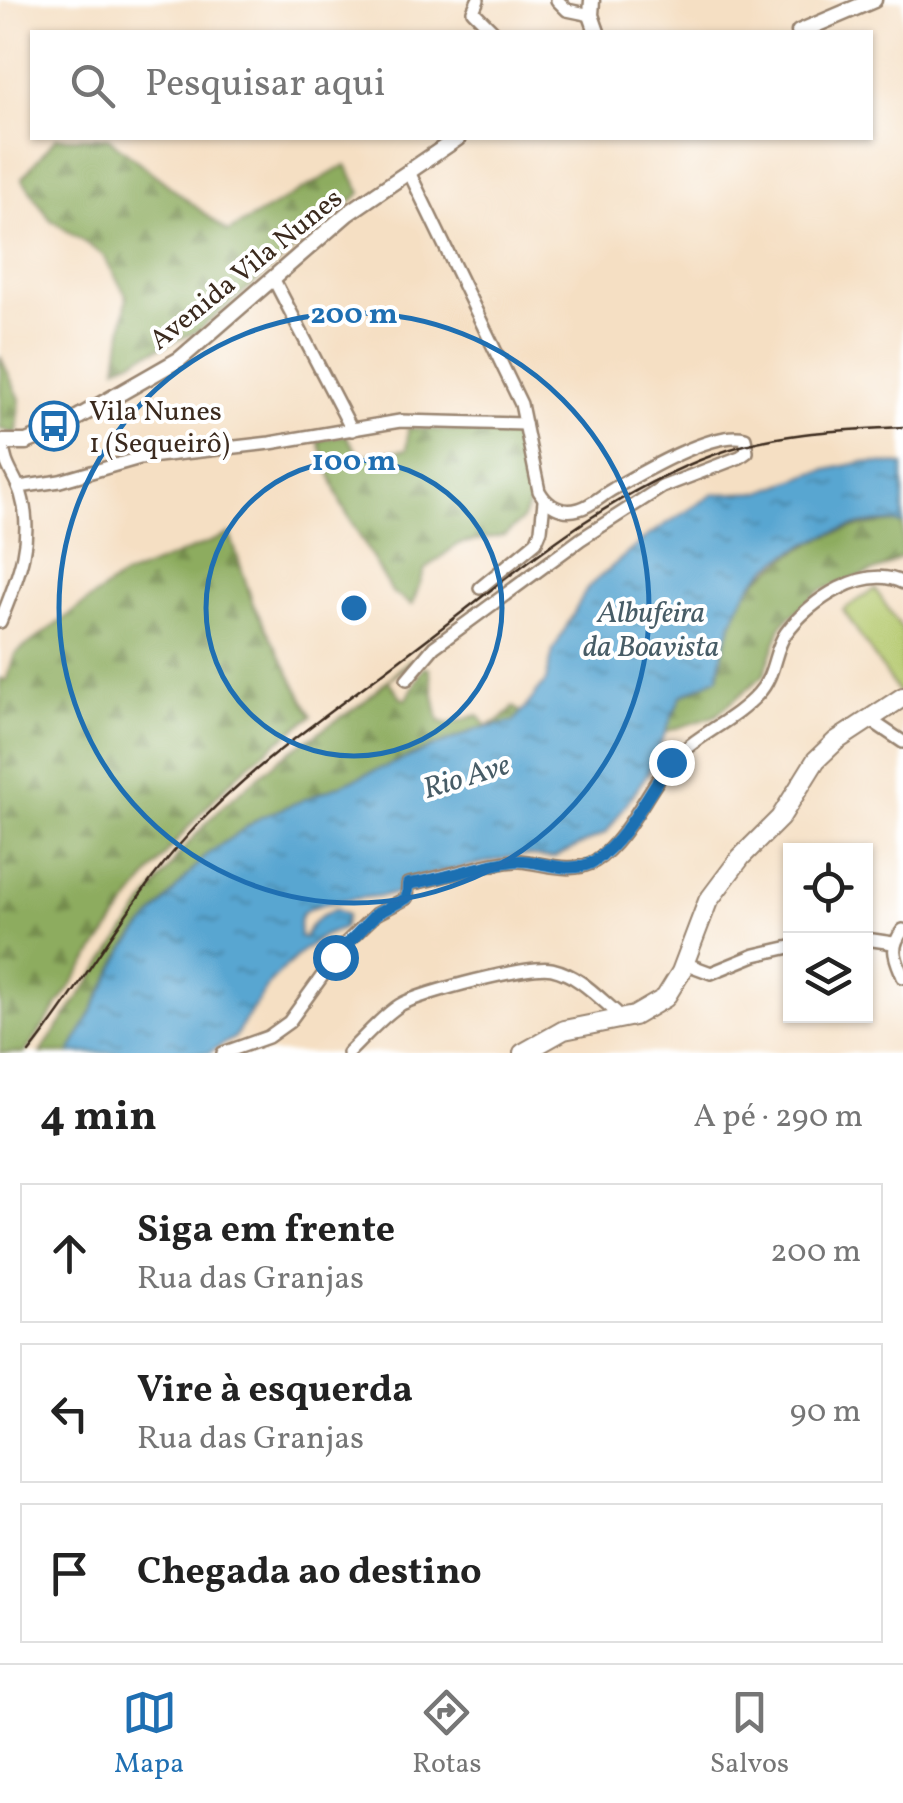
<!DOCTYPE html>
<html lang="pt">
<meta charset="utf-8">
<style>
body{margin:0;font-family:Vollkorn,serif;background:#f2f2f2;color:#222}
.controls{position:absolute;right:30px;bottom:30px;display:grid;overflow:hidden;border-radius:0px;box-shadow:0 2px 8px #0004}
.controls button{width:90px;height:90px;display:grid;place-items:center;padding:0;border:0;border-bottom:2px solid #e0e0e0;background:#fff;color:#222;font:50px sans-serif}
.stop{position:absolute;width:30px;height:30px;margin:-22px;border:8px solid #1f6fb2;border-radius:50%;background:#fff}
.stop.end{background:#1f6fb2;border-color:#fff;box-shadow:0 2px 10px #0008}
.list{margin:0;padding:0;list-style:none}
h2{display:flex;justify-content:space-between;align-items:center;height:130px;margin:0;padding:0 40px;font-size:42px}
h2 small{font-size:32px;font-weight:400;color:#767676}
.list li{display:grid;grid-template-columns:65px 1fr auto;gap:30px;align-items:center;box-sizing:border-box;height:140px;margin:0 20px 20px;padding:0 20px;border:2px solid #e0e0e0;border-radius:0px}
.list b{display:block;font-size:38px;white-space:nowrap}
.list p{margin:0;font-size:32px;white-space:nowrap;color:#767676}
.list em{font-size:32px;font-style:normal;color:#767676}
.icon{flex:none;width:55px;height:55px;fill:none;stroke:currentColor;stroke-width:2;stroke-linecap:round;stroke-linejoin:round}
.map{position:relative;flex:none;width:903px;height:1053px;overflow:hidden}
.search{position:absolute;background:#fff;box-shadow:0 2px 8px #0004;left:30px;right:30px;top:30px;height:110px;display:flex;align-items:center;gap:25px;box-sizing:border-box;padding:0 35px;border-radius:0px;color:#767676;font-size:38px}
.sheet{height:610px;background:#fff}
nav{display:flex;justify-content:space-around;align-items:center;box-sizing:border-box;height:140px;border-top:2px solid #e0e0e0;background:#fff;font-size:28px;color:#767676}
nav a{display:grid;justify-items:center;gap:5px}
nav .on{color:#1f6fb2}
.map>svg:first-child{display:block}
.forest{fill:url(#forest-firs);stroke:#646b3e;stroke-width:2.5}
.garden{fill:#b2c76a;stroke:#767844;stroke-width:2.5}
.water{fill:url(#water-ripples);stroke:#4a6878;stroke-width:2.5}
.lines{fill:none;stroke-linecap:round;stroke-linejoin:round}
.minor-casing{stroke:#988470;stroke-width:16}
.tertiary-casing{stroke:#988470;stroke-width:19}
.secondary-casing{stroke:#988470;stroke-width:22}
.minor{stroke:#fff;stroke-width:11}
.tertiary{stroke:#fff;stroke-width:14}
.secondary{stroke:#fff;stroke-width:18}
.rail{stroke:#3b2a1e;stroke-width:2.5}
.route{stroke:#1f6fb2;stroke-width:12}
.ring{fill:none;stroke:#1f6fb2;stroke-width:5}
.labels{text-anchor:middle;stroke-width:8;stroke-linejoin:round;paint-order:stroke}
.street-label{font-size:28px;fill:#3b2a1e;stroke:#fff}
.poi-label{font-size:28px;fill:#3b2a1e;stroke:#fff;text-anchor:start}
.water-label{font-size:30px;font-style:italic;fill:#475c66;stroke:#fff}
.centre{fill:#1f6fb2;stroke:#fff;stroke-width:5}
.ring-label{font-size:30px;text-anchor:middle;font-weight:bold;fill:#1f6fb2;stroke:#fff;stroke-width:8;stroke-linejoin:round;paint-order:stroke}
</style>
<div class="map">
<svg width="903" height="1053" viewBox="0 0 903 1053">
<defs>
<pattern id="forest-firs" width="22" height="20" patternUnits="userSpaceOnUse" patternTransform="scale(2.5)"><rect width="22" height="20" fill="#8dac5e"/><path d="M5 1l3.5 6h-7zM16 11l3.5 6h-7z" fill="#748c4d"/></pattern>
<pattern id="water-ripples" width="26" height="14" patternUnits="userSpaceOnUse" patternTransform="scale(2.5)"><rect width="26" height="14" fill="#58a6d1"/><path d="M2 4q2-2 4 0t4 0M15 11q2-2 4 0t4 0" fill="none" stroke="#4a87a9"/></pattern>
</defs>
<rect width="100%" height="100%" fill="#fff"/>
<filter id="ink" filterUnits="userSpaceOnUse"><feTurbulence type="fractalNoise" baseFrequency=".01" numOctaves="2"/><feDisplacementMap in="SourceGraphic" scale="20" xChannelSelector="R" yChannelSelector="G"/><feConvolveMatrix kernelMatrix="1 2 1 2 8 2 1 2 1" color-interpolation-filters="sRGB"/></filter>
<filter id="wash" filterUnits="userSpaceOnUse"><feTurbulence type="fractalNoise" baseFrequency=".0048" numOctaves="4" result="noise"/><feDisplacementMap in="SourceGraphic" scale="40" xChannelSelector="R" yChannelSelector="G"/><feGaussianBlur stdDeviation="2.25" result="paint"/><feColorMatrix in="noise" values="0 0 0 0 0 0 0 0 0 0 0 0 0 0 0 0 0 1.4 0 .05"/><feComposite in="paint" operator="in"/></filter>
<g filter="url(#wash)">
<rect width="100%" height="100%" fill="#f5dfc3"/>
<g class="forest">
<path d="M56,138h52l120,94 118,-67 15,28 -163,138 -81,36 10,-70 -24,-42 -53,-36 -28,-41z"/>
<path d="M0,356l20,43 -3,35 -17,-5z"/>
<path d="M408,428l110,6 12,68 -8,18 -17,15 -47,9 -33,25 -13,36 -20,-13 -51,-88 -23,-64 28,-5 14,21 47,-7z"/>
<path d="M896,522l7,2v32l-21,12 -63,23 -37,33 -18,51 -49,41 -50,16 16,-36 37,-19c5,-30 14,-63 31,-89 6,-8 16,-14 24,-20 38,-30 75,-43 123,-46z"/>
<path d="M230,534l23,70 59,112c-26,20 -55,39 -78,62 -83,82 -143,180 -209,275h-25v-375l6,3 9,-27 105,-76z"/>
<path d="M410,660l2,3 -24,17 14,19h5l17,-32 5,1 10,53 10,3 29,-9 9,11 14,-6 13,-13 7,6 -7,10 -36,6 -217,88 -56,39 -80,92 -55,105h-30l143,-204 38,-41 62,-52 81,-54z"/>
</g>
<path class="garden" d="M875,589l28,42v62l-3,2 -57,-85z"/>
<path class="water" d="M863,462l40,3v59c-43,-11 -130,28 -154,64 -17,26 -26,59 -31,89l-37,19 -33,77 -42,60 -53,25 -31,-3 -118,25 -7,14c-20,3 -82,6 -94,19 -6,6 -3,15 -3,23l4,2c8,-16 14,-22 31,-29l12,6 -4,13 -20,8 -21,15 -31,30 -37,57 -26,15h-138l55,-105 80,-92 56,-39 217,-88 36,-7 32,-41 7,-30 35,-64 61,-52 65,-41 47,-2 52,-19z"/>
</g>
<g filter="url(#ink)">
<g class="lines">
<g class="minor-casing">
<g id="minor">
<path d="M478,0l-5,11 21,21"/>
<path d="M557,0l10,10 24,5"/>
<path d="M273,278l79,152"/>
<path d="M19,487l41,-6 80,-23 130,-15 130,-22 125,3"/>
<path d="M480,588l56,-46 5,-12 3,-29"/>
<path d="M0,622c17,-42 35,-82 21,-128 -7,-21 -17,-27 -18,-51"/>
<path d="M407,679l27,-32 147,-108 81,-52 78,-30 7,-5 -2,-14c-32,-8 -103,34 -132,51 -11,6 -22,17 -34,20 -18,5 -32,-4 -40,-18l-18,-87 -112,-232"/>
<path d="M869,719l34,23"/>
<path d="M903,930c-14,18 -8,27 0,47"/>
<path d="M866,939l27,4"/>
<path d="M684,963l27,10 44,-18 35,-8"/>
<path d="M223,1053l45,-16 21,-15 57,-79 30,-29 31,-16 1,-14c27,-4 91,-25 112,-23 23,2 52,14 75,0 31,-19 51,-69 74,-96 25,-30 63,-42 89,-71 18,-19 15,-43 28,-61 23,-32 79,-70 117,-50"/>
<path d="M348,1053c16,-15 33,-36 52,-48 20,-12 130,-41 152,-36 26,6 44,26 64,43l4,7"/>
</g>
</g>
<g class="tertiary-casing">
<g id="tertiary">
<path d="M592,0l-1,15 6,17"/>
<path d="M799,32l75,-32"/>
<path d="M0,442h26l30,-12 124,-71 167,-145 111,-76"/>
</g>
</g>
<g class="secondary-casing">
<path id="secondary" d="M523,1053l41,-23 70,-14 31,-18 16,-26 27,-71 33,-44 39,-39 36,-58 20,-19 67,-44"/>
</g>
<use href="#minor" class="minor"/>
<use href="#tertiary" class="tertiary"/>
<use href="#secondary" class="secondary"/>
<path class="rail" d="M29,1053c57,-71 99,-153 161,-220 62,-69 143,-122 216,-178 98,-73 193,-159 310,-201 60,-22 124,-24 187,-27"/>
</g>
</g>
<g class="lines" filter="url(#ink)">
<path class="route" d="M335,957l41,-43 31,-16 1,-14c36,-5 70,-18 105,-23 25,-3 57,17 83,-1 33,-23 51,-67 75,-98"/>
</g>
<g class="ring">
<circle cx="354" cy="608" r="148"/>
<circle cx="354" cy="608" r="295"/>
</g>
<defs>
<g id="bus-ring" transform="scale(2.5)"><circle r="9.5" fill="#fff" stroke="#1f6fb2" stroke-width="1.5"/><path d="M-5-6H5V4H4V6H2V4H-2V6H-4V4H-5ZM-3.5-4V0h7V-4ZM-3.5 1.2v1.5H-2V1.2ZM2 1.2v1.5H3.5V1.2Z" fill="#1f6fb2"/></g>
</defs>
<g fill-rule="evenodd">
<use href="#bus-ring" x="54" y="426"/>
</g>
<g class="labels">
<g class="street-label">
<text transform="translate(245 268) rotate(-39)" y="10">Avenida Vila Nunes</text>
</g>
<g class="poi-label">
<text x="89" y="420">Vila Nunes<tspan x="89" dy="32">1 (Sequeirô)</tspan></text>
</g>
<g class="water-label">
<text x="651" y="622">Albufeira<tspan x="651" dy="34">da Boavista</tspan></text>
<text transform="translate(466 776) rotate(-17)" y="10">Rio Ave</text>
</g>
</g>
<circle cx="354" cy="608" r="15" class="centre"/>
<g class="ring-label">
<text x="354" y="323">200 m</text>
<text x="354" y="470">100 m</text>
</g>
</svg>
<div class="controls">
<button><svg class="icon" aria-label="locate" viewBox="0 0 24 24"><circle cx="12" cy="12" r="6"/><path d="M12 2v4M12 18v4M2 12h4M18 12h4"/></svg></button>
<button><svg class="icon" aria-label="layers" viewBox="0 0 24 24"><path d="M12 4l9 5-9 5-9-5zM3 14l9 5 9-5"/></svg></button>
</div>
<div class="stop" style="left:335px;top:957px"></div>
<div class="stop end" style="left:671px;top:762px"></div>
<div class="search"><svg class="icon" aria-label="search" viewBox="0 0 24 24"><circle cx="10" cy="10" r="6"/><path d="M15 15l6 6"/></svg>Pesquisar aqui</div>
</div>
<section class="sheet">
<h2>4 min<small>A pé · 290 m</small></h2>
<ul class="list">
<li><svg class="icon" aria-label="ahead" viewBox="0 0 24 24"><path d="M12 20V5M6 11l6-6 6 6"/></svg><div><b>Siga em frente</b><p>Rua das Granjas</p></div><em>200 m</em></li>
<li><svg class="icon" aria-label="left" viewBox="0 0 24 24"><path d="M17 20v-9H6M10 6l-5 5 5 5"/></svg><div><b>Vire à esquerda</b><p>Rua das Granjas</p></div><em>90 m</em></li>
<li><svg class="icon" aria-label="arrive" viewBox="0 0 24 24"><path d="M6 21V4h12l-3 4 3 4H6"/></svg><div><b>Chegada ao destino</b></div></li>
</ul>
</section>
<nav>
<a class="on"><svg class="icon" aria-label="map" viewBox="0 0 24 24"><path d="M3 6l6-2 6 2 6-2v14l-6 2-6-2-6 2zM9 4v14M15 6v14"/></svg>Mapa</a>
<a><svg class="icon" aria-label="directions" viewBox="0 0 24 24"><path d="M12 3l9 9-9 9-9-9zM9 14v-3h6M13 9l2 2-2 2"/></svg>Rotas</a>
<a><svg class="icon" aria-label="saved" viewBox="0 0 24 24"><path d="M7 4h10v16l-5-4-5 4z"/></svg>Salvos</a>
</nav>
